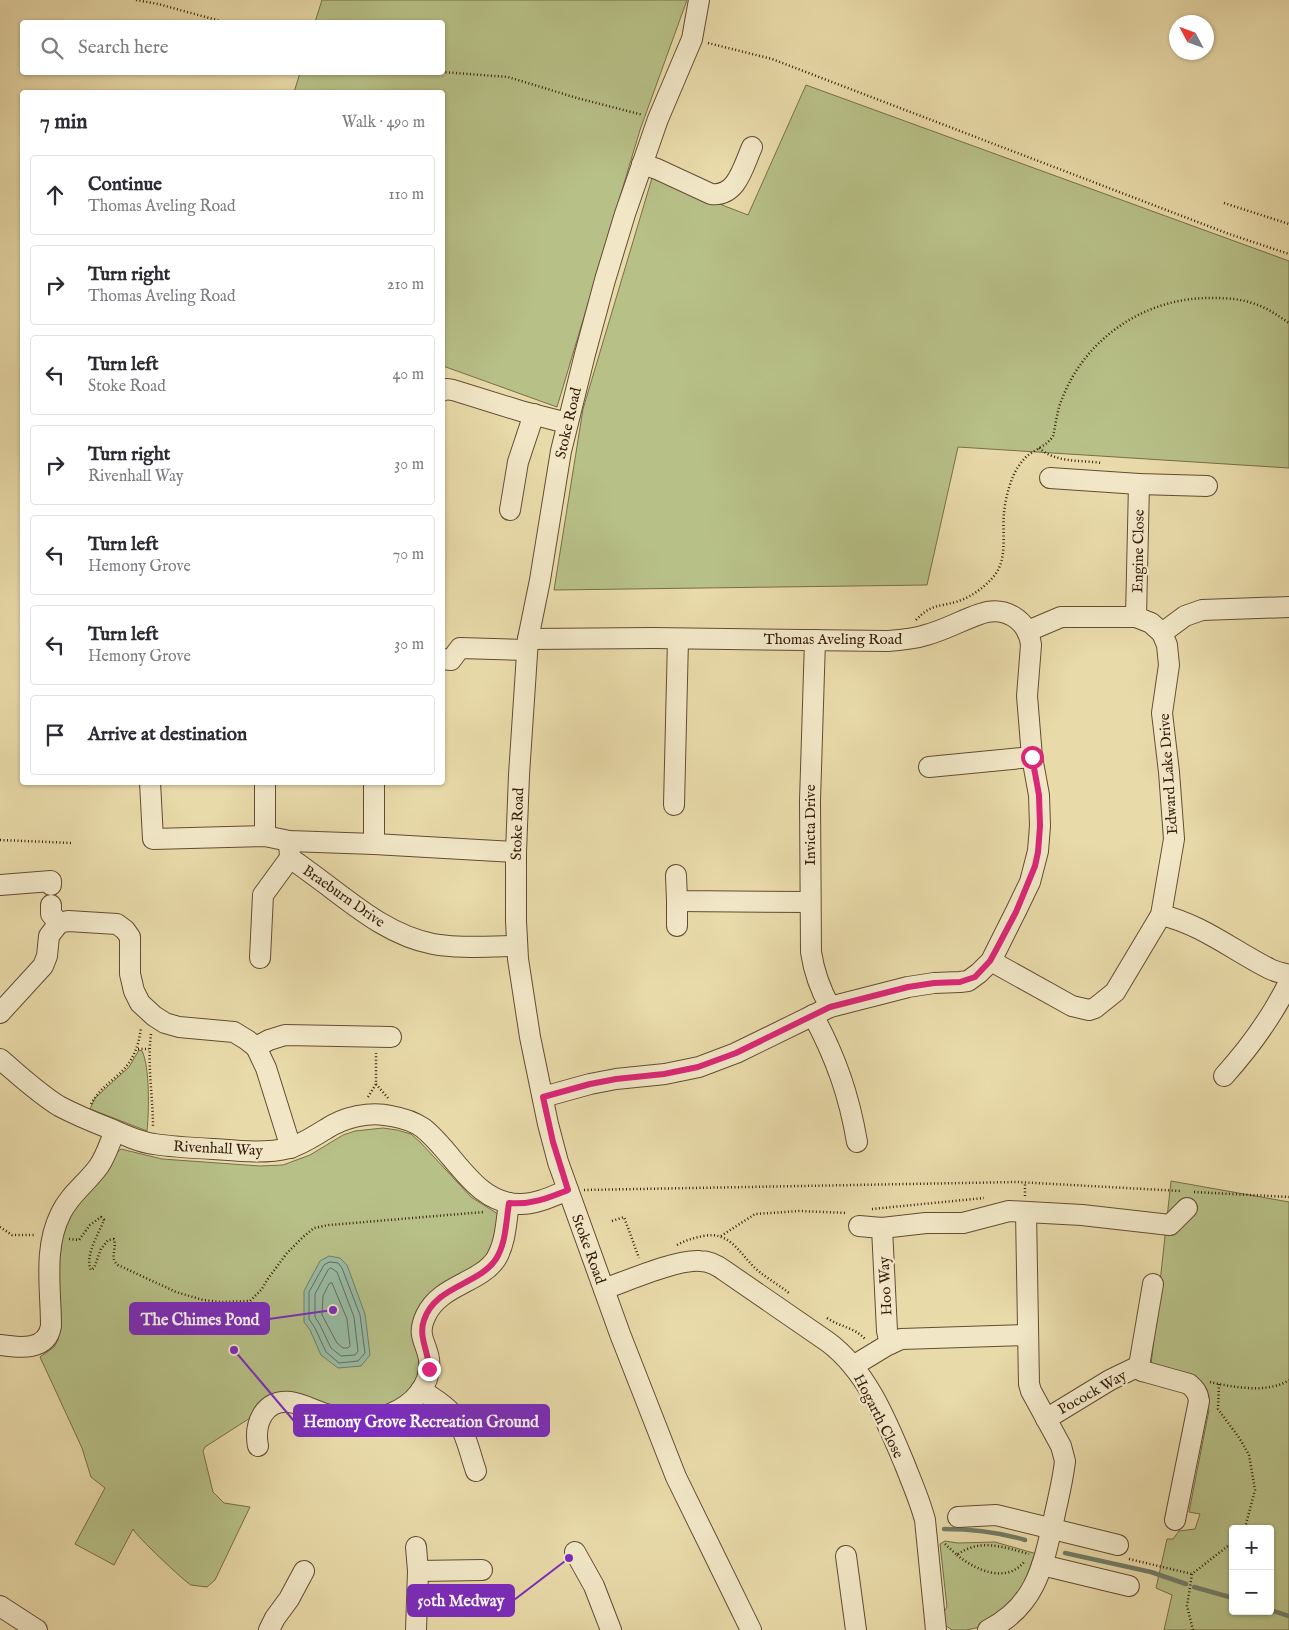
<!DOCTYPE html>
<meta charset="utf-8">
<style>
body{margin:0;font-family:"IM FELL English",serif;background:#f7f7f7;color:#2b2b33}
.controls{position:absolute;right:15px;bottom:15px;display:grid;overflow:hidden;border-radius:5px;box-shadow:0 1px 4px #0004}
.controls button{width:45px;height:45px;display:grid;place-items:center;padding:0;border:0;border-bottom:1px solid #e1e1e2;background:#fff;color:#2b2b33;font:25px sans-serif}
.compass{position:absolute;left:1169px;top:15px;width:45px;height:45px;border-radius:50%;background:#fff;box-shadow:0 1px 4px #0004;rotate:311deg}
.stop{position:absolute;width:15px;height:15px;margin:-11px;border:4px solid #db2777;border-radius:50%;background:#fff}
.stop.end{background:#db2777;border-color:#fff;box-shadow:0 1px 5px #0008}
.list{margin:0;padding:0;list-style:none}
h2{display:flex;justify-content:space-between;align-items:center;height:65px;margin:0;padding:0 20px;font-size:21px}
h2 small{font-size:16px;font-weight:400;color:#7c7c81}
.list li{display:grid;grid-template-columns:32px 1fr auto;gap:15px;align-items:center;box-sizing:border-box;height:80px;margin:0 10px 10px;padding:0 10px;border:1px solid #e1e1e2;border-radius:5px}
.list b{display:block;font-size:19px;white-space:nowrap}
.list p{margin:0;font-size:16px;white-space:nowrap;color:#7c7c81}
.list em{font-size:16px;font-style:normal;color:#7c7c81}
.icon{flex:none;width:28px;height:28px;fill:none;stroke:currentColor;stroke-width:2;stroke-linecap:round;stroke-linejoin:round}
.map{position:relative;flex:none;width:1289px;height:1630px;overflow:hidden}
.search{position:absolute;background:#fff;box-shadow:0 1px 4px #0004;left:20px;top:20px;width:425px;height:55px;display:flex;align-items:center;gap:12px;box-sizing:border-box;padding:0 18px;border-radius:5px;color:#7c7c81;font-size:19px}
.panel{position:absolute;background:#fff;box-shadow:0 1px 4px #0004;left:20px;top:90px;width:425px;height:695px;border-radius:5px}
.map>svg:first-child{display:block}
.green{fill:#b7c087;stroke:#786e49;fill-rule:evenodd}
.water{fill:#98bba5;stroke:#727c67}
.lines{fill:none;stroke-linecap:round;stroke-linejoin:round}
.shore{stroke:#686c58;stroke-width:1}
.stream{stroke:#727c67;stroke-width:4.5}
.minor-casing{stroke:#644c32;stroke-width:22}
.path{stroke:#381d0b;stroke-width:2.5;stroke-dasharray:1 2.5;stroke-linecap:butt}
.minor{stroke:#f1e7c7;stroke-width:20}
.route{stroke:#db2777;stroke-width:6}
.labels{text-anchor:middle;stroke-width:4.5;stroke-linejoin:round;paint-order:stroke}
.street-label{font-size:15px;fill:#381d0b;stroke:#f1e7c7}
.leader{fill:none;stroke:#7b2cbf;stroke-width:2}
.callout-dot{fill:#7b2cbf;stroke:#f1e7c7;stroke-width:2}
.callout{fill:#7b2cbf;stroke:#7b2cbf;stroke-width:2}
.callout-label{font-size:16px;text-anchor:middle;font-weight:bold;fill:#fff}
</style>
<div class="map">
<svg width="1289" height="1630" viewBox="0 0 1289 1630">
<rect width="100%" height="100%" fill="#e9daa9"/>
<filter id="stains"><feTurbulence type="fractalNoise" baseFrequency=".004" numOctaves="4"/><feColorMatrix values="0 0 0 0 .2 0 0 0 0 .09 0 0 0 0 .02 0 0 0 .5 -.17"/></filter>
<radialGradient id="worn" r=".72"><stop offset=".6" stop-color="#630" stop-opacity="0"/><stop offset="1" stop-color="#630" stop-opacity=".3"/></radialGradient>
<g class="green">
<path d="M322,0h365l-47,130 -83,277 -114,-41 -1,-274h-148l6,-19 142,-1v-50h-127z"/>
<path d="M806,85l483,176v207l-331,-21 -31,138 -373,5 29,-181 69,-231 96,37z"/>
<path d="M139,1050l3,1c8,15 7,62 5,80l-57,-22 5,-11 34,-31z"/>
<path d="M383,1128l14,2 14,4 10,9 50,54 27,17c-2,15 -4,29 -11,43l-72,74 4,29v18l-15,19 -22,10 -42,3 -76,-1 -59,38 -2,4 10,41 11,11 26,4 -35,73 -8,7c-5,-1 -11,-1 -16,-2 -6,-3 -55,-49 -58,-56l-19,36 -39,-21 30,-56 -14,-11 -9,-29 -42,-91 14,-10 4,-7 -1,-93 14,-36 29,-30 8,-11 5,-14 8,-7 41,10 98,7 23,-1 27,-10 33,-20 12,-4z"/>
<path d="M1171,1181l118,21v428h-125l8,-35 -16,-7 11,-49h6l6,-8 16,-2 5,-15 -11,-2 20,-102 -17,-36 -41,-9zM1233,1529h37v82h-37z"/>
<path d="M945,1541l13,2 37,-1 42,12 -10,32 -43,40 -17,4h-15l-7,-5 -2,-12 4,-6 -7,-63z"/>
</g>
<path class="water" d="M329,1256l11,2 7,7 18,49 5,41 -9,11 -23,2 -17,-13 -11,-25 -6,-8v-31l16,-30z"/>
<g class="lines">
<g class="shore">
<path d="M330,1262l8,1 4,5 18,47 5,38 -7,8 -19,2 -13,-11 -11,-24 -6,-9v-27l15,-27z"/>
<path d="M331,1268l6,4 17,45 4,34 -3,4 -14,1 -10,-8 -11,-23 -5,-8v-23l13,-24z"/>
<path d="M332,1283l15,36 3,27 -2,2h-5l-6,-5 -15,-28 1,-19 6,-12z"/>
</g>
<g class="stream">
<path d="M944,1529c28,0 54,3 81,11"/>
<path d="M1065,1553l86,19 35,12"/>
<path d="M1194,1587l39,11"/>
<path d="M1270,1610l19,6"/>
</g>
<g class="minor-casing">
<g id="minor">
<path d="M699,0l-7,39 -34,80 -33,95 -20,66 -20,74 -24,97 -21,129 -12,59 -9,136 -3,77v69l2,38 12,78 18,87 10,38 62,172 56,143 75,153"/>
<path d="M642,164l15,5 54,25c26,3 32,-27 41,-47"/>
<path d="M442,391l4,-2 7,1 71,22 43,11"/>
<path d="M1050,478l89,6 68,2"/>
<path d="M510,510l8,-48 16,-48"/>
<path d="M1136,617l3,-133"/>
<path d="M1162,633l23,-17 17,-6 87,-3"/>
<path d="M528,639l125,-1 235,3c13,-1 26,-2 38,-6 19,-5 36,-15 54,-21 25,-9 48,6 51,31l-4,51 5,61 7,38 1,31 -2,25 -8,31 -14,29 -25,50 -12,12 -11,8 -8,1 -26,1 -26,4 -78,20 -94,46 -37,14 -34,7 -49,5 -26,5 -47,13"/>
<path d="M815,640l-5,161 1,151c3,20 9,37 19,55"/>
<path d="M442,659l9,1 9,-12 67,2"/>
<path d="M929,767l103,-10"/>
<path d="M150,782l3,57 112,-3 24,5 85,3v-62"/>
<path d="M674,805l4,-166"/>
<path d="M265,836v-54"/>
<path d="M289,841l1,17c13,9 25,18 37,27 33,25 65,51 106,59 27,5 57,2 84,2"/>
<path d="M374,844l142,8"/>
<path d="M676,875l1,26 133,1"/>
<path d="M0,885l51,-4v4"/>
<path d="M677,901v25"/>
<path d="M51,905v9l8,9"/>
<path d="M1161,915c40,9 73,36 109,54 6,3 13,4 19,6"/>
<path d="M260,958l3,-63 27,-37"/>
<path d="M991,961l81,45 17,4 6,-2 20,-16 46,-77 13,-76 -5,-67 -7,-59 7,-48 -2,-20 -5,-12 -11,-10 -15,-6h-75l-33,14"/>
<path d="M0,1013l43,-47 4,-10 2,-20 10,-13 9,-2 49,3 8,6 5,7v37l4,17 6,12 14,13 11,7 14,4 55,5 13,8 9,7 10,21 25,80"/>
<path d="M813,1015c23,43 36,80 44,127"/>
<path d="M256,1047l13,-7 16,-5 106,2"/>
<path d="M0,1059c19,16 38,34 59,47 17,9 34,16 52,23 13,6 28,13 43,15 19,3 40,4 60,5 25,2 51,5 75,-1 14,-4 25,-12 37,-19 18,-12 44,-18 65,-13 12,2 22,5 32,12 32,25 52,77 98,76 16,0 32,-8 47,-14"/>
<path d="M1224,1076c26,-29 48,-59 65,-94"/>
<path d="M859,1226l23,2 44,-5h37l46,-12 73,4 88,10 17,-17"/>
<path d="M882,1228l5,103 3,13"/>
<path d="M604,1289c23,-8 73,-30 96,-28 10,0 17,4 25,10l103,71c39,29 59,80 77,123 7,18 15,36 20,55l11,110"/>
<path d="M0,1345c20,3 47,6 51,-19 0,-37 -8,-78 10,-113 9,-19 26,-30 38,-47 7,-10 11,-24 16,-35"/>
<path d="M853,1366l33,-20 15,-7 127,-4"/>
<path d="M1139,1366l3,5 4,1 43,12c6,5 9,9 10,17l-24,119"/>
<path d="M1139,1366l14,-82"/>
<path d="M421,1390c12,8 26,16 35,28 10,15 14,36 20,53"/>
<path d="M1046,1419l64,-39 29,-14"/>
<path d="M258,1446c-4,-21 5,-47 32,-44 14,2 26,10 40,13 19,5 42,6 60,-1 23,-9 42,-29 39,-55 -3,-18 -13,-23 -3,-44 14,-30 54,-32 70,-56 10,-17 10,-37 13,-56"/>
<path d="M958,1517l38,-2 122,30"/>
<path d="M416,1547l2,24 -2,59"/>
<path d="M575,1552l19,34 17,44"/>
<path d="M846,1556l10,74"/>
<path d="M1042,1565l87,21"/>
<path d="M418,1571l64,-1"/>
<path d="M0,1606l37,24"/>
<path d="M269,1630l6,-12 14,-19 15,-28"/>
<path d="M988,1630c48,-24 55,-64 66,-112 4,-19 9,-38 11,-57l-4,-15 -30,-55 -2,-7 -3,-172"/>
</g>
</g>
<g class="path">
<path d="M136,0l22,4 66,18"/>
<path d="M708,43l64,16 457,175 60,20"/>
<path d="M442,72l66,5 69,21 66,17"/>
<path d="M1224,203l65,21"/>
<path d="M1039,448c17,15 41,12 63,15"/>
<path d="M916,620c15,-16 22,-13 40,-18 15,-5 28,-14 38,-26 14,-17 8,-43 10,-63 1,-11 4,-24 8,-34 3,-8 8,-16 14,-22 9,-8 21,-11 27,-21 3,-12 4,-26 9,-37 23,-60 81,-100 145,-101 15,0 31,0 45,5 14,4 25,12 37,20"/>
<path d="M0,840l73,3"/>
<path d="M151,1034c-4,31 2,62 2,94"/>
<path d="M138,1049h11"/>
<path d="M376,1084l12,14"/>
<path d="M368,1097l8,-13v-31"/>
<path d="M91,1104c7,-13 17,-20 27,-29 15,-13 21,-29 23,-48"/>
<path d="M584,1190l433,-8 164,9"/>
<path d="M1194,1192l95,5"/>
<path d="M1025,1196v-14"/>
<path d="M872,1209l112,-11"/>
<path d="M612,1221l12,-4 15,41"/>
<path d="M0,1227l12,8h24"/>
<path d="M721,1236l34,-22 45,-3 47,2"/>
<path d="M69,1239l10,1 11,-15 11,-8 3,3c-5,13 -20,37 -13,50l3,-2 7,-19 7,-9 6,-1c3,11 -5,19 4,26l58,27 27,8 18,2 29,-1 12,-12 5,-9 20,-27 16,-16 11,-9 15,-3 155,-13"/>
<path d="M677,1245c9,-5 17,-7 26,-9 26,-5 35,15 51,31 10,10 24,17 35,26"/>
<path d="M827,1318c13,9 27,9 38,21"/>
<path d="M1210,1382c22,5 58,12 79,-2"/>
<path d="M1219,1384l-1,25 22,30 9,16 6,35 -9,34 -3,5"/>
<path d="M945,1544l12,11c22,-17 47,-8 72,-1"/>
<path d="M957,1555c18,15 49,29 67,7"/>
<path d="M1129,1559l63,15"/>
<path d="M1193,1630l-6,-24 5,-32 41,-32"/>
</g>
<use href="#minor" class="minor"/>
</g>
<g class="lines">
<path class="route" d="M429,1369c0,-17 -11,-32 -5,-49 11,-34 55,-35 72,-61 10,-16 10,-37 13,-56 22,2 39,-5 59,-13l-15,-48 -10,-45 47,-13 26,-5 48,-5 34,-7 38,-14 94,-46 78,-20 26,-4 26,-1 15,-5 15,-16 6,-11 20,-38 19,-46 3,-14 2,-26 -1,-31 -7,-38"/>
</g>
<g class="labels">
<g class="street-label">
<text transform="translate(568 423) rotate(-77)" y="5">Stoke Road</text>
<text transform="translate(1138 551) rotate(-89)" y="5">Engine Close</text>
<text x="833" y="644">Thomas Aveling Road</text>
<text transform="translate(1168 774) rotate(-94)" y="5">Edward Lake Drive</text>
<text transform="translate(517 824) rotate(-88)" y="5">Stoke Road</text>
<text transform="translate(810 825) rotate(-90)" y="5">Invicta Drive</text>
<text transform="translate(344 896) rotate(35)" y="5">Braeburn Drive</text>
<text transform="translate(218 1148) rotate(3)" y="5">Rivenhall Way</text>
<text transform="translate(589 1249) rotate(70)" y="5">Stoke Road</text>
<text transform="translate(885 1286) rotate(-93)" y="5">Hoo Way</text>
<text transform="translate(1092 1392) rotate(-29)" y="5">Pocock Way</text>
<text transform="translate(879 1416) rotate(63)" y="5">Hogarth Close</text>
</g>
</g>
<path class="leader" d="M333 1310L269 1319M234 1350L294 1421M569 1558L514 1600"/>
<g class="callout-dot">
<circle cx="333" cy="1310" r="5"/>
<circle cx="234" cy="1350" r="5"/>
<circle cx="569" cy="1558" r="5"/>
</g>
<g class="callout">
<rect x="130" y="1303" width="139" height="31" rx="5"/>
<rect x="294" y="1405" width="255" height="31" rx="5"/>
<rect x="408" y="1585" width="106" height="31" rx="5"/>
</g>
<g class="callout-label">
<text x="200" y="1325">The Chimes Pond</text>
<text x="421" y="1427">Hemony Grove Recreation Ground</text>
<text x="461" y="1606">50th Medway</text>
</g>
<rect width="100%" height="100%" filter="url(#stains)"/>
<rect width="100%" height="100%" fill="url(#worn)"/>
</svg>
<div class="controls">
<button>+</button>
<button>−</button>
</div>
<svg class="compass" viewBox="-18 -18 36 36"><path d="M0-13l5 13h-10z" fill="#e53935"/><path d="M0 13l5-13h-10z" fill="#7c7c81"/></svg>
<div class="stop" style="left:1032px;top:757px"></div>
<div class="stop end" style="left:429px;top:1369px"></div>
<div class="search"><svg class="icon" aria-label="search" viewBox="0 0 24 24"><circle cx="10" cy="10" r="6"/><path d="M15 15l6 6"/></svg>Search here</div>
<section class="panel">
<h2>7 min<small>Walk · 490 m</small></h2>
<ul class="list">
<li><svg class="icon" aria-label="ahead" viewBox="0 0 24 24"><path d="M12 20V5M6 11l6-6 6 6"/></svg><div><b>Continue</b><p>Thomas Aveling Road</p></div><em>110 m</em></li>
<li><svg class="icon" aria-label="right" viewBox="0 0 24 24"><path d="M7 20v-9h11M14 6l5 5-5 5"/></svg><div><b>Turn right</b><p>Thomas Aveling Road</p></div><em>210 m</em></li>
<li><svg class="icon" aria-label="left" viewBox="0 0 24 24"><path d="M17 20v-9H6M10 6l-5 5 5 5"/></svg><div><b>Turn left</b><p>Stoke Road</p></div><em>40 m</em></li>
<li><svg class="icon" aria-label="right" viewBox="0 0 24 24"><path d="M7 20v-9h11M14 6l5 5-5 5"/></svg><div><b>Turn right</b><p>Rivenhall Way</p></div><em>30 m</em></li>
<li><svg class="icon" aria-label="left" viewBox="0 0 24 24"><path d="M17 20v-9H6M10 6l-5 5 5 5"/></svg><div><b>Turn left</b><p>Hemony Grove</p></div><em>70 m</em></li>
<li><svg class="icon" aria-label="left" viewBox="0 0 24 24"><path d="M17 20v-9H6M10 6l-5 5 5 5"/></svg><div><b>Turn left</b><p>Hemony Grove</p></div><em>30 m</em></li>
<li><svg class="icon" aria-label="arrive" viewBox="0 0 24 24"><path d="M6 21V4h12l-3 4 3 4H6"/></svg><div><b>Arrive at destination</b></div></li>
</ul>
</section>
</div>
